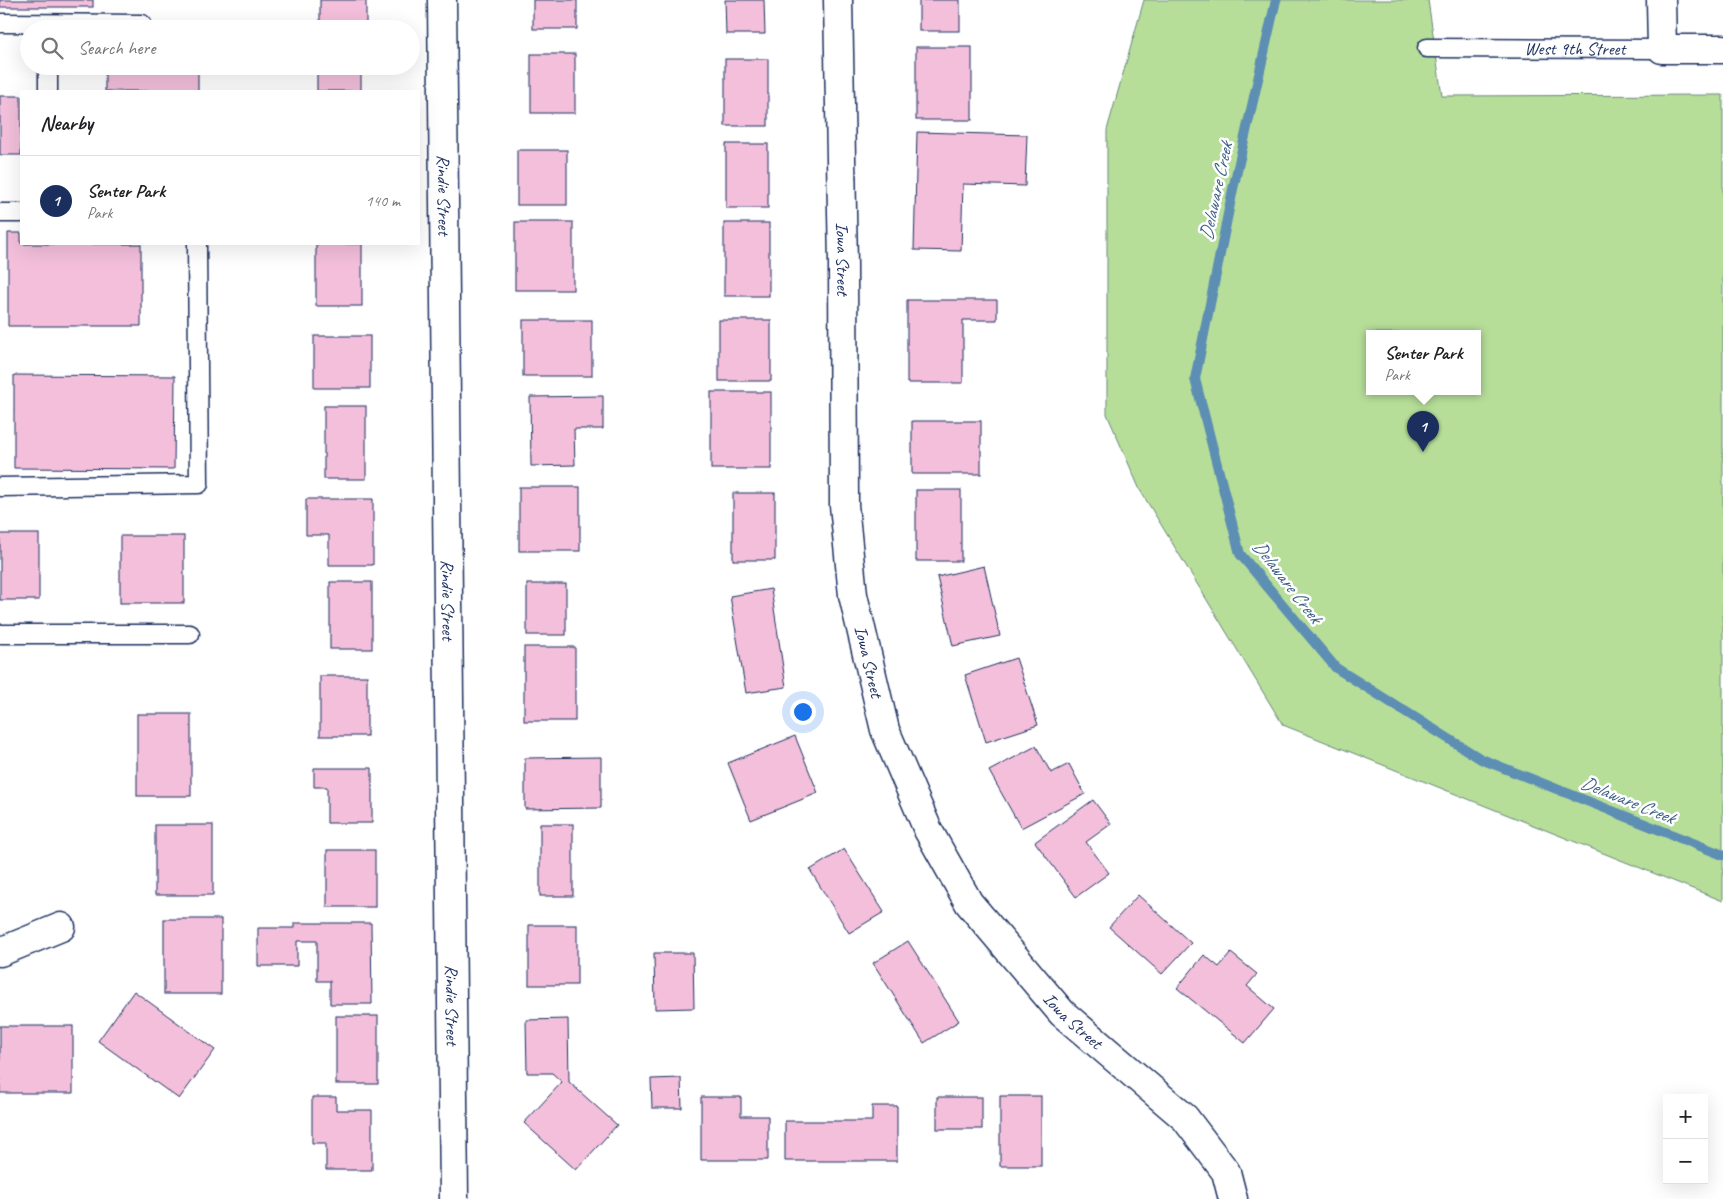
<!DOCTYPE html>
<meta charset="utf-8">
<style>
body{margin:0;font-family:Caveat,sans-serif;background:#f2f2f2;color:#202124}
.controls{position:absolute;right:15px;bottom:15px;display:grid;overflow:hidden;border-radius:0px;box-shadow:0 5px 20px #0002}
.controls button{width:45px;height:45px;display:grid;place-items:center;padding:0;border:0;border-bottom:1px solid #e0e0e0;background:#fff;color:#202124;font:25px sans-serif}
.you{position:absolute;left:802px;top:711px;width:18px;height:18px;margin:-12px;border:4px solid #fff;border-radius:50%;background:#1a73e8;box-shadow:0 0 0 8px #1a73e833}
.badge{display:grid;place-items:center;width:32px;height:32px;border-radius:50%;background:#1b2f5e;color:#fff;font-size:16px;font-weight:700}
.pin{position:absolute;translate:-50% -41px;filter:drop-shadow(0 1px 2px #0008)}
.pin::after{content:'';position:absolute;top:26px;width:18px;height:15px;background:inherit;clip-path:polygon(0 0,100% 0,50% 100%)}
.popup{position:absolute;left:1366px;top:330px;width:115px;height:65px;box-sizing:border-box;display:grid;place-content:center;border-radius:0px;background:#fff;filter:drop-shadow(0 1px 4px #0005);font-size:16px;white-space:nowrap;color:#757577}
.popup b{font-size:19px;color:#202124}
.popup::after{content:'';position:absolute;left:50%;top:100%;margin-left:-10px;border:10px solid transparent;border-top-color:#fff}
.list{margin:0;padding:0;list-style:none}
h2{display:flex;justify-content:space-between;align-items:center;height:65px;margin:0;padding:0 20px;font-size:21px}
h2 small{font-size:16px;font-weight:400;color:#757577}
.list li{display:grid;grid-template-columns:32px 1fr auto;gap:15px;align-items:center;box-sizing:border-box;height:90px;padding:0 20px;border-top:1px solid #e0e0e0}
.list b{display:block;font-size:19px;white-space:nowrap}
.list p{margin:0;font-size:16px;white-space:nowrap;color:#757577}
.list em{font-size:16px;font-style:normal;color:#757577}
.icon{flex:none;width:28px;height:28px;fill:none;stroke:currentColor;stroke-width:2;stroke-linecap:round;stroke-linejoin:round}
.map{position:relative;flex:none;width:1723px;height:1199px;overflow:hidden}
.search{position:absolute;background:#fff;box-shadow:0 5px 20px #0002;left:20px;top:20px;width:400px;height:55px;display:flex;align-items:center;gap:12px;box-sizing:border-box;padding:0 18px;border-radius:28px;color:#757577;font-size:19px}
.panel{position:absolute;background:#fff;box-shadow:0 5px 20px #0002;left:20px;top:90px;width:400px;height:155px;border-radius:0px}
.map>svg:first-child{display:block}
.green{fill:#b7de99;stroke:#69867c;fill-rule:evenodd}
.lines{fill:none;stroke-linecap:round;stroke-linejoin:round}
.stream{stroke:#5d8eb3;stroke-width:10}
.building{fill:#f3bfdb;stroke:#1b2f5e}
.service-casing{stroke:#1b2f5e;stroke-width:21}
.minor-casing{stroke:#1b2f5e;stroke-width:31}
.service{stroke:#fff;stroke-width:18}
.minor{stroke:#fff;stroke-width:28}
.labels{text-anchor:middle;stroke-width:5;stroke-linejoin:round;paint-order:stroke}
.street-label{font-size:18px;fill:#1b2f5e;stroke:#fff}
.water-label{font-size:19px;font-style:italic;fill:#3c5f88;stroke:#fff}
</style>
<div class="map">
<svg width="1723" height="1199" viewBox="0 0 1723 1199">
<rect width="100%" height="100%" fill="#fff"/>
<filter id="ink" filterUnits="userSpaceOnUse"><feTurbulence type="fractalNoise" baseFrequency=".02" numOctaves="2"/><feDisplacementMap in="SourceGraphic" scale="10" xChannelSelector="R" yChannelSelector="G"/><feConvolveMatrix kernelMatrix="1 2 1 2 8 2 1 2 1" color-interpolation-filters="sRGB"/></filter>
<g filter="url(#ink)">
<path class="green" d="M1144,0h284l14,96 281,-1v806l-440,-176 -143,-235 -33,-76v-284zM1369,333h108v58h-108z"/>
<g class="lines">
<path class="stream" d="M1276,0l-43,189 -38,190 45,175 96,114 145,91 242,96"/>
</g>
<g class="building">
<rect x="0" y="0" width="93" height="7"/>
<rect x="320" y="0" width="46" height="29"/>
<rect x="533" y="0" width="44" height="29"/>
<path d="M725,0h39l1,34h-39z"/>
<rect x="919" y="0" width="41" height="31"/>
<rect x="916" y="47" width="56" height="73"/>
<rect x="531" y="54" width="44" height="59"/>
<rect x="725" y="59" width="43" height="67"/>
<rect x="105" y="66" width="93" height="25"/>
<rect x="317" y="66" width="44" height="25"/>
<rect x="0" y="96" width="21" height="59"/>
<path d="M917,132l110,3 -2,51 -62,-2 -2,67 -47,-1z"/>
<rect x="726" y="144" width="42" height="64"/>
<rect x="517" y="150" width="50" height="55"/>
<rect x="515" y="222" width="58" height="68"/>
<rect x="724" y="223" width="45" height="73"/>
<path d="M8,233h13v11h120v82h-133z"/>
<rect x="316" y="244" width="46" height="62"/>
<path d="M907,300h90v20h-34v63h-56z"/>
<rect x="523" y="320" width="69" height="56"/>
<rect x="719" y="320" width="52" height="61"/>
<rect x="314" y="336" width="56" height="52"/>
<path d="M14,375l161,1 -1,93 -160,-1z"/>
<rect x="711" y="392" width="60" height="77"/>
<path d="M603,396v33h-29l1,36 -44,1 -1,-69z"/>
<rect x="324" y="406" width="42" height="73"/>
<rect x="912" y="421" width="69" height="53"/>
<rect x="519" y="487" width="61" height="64"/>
<rect x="916" y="490" width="45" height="71"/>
<rect x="733" y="493" width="42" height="67"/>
<path d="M306,499h67v66h-44v-30h-23z"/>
<rect x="0" y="534" width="39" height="66"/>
<rect x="120" y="536" width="64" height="67"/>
<path d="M984,566l16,70 -47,10 -16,-69z"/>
<rect x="330" y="582" width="42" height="67"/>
<rect x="527" y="584" width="39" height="51"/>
<path d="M771,589l15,98 -40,6 -16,-97z"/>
<rect x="524" y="647" width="51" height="74"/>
<path d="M1016,658l22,67 -52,17 -21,-67z"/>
<rect x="320" y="676" width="47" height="60"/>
<rect x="137" y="714" width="54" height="82"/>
<path d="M795,736l23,57 -67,27 -23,-57z"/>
<path d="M1036,746l15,27 18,-9 16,30 -64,34 -32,-57z"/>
<path d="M601,757v51l-76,1v-51z"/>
<path d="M314,768h58v55h-45v-36h-13z"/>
<path d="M1093,800l18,24 -25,18 23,31 -33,24 -41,-55z"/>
<rect x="540" y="824" width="33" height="72"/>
<rect x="155" y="825" width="58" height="70"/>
<path d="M844,849l40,63 -35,21 -39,-63z"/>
<rect x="327" y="850" width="48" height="57"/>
<path d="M1138,895l53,48 -29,31 -53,-47z"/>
<rect x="164" y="919" width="57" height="75"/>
<path d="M294,923h77l1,81h-42v-23h-13v-40h-20v25h-39v-38h36z"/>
<rect x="529" y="925" width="48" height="60"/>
<path d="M908,941l51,80 -35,22 -51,-80z"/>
<path d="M654,953h39l1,55 -39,1z"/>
<path d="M1231,953l26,21 -10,12 27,23 -29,34 -68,-55 27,-33 15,12z"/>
<path d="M134,991l81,59 -36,49 -81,-58z"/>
<rect x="336" y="1016" width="42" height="68"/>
<path d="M568,1019l1,63 48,43 -41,45 -52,-47 38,-41 -10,-9h-25l-1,-53z"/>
<rect x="0" y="1026" width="73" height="67"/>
<path d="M681,1078l1,30h-30l-1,-29z"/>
<rect x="1000" y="1096" width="41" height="70"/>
<path d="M312,1097h24v13h36v60h-46v-27h-14z"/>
<path d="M701,1097h40v19h27v44h-67z"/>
<rect x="937" y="1097" width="45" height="32"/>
<path d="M872,1106h25v55h-112v-40h87z"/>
</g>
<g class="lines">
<g class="service-casing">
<g id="service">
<path d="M0,23l142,1"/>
<path id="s1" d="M1427,48l235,1"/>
<path d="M48,66v25"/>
<path d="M0,213h21"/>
<path d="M0,487l199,-3 -2,-240"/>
<path d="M0,634h190"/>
</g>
</g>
<g class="minor-casing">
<g id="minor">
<path id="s2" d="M442,0l12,1199"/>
<path id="s3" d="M838,0l5,264 1,241 9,90 32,135 43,100 41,73 93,110 123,105 41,54 7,27"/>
<path d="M1661,0l1,49h61"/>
<path d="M0,952l61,-25"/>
</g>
</g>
<use href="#service" class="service"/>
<use href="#minor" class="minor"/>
</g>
</g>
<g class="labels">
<g class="street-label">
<text dy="6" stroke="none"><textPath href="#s1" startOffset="148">West 9th Street</textPath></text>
<text dy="6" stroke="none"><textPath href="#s2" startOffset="195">Rindie Street</textPath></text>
<text dy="6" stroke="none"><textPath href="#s3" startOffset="259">Iowa Street</textPath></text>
<text dy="6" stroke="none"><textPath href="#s2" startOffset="600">Rindie Street</textPath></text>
<text dy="6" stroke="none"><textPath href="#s3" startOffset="664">Iowa Street</textPath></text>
<text dy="6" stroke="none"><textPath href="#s2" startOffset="1005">Rindie Street</textPath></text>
<text dy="6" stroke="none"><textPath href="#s3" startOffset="1084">Iowa Street</textPath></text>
</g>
<g class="water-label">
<text transform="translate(1215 191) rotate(-78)" y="7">Delaware Creek</text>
<text transform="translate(1288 581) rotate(52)" y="7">Delaware Creek</text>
<text transform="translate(1628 799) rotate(22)" y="7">Delaware Creek</text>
</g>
</g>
</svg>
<div class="controls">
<button>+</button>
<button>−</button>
</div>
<div class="you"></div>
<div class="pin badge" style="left:1423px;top:452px">1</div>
<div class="popup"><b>Senter Park</b>Park</div>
<div class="search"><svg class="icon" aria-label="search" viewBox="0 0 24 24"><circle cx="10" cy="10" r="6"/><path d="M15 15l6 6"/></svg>Search here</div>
<section class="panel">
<h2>Nearby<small></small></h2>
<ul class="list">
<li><span class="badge">1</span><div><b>Senter Park</b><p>Park</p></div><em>140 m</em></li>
</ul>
</section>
</div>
